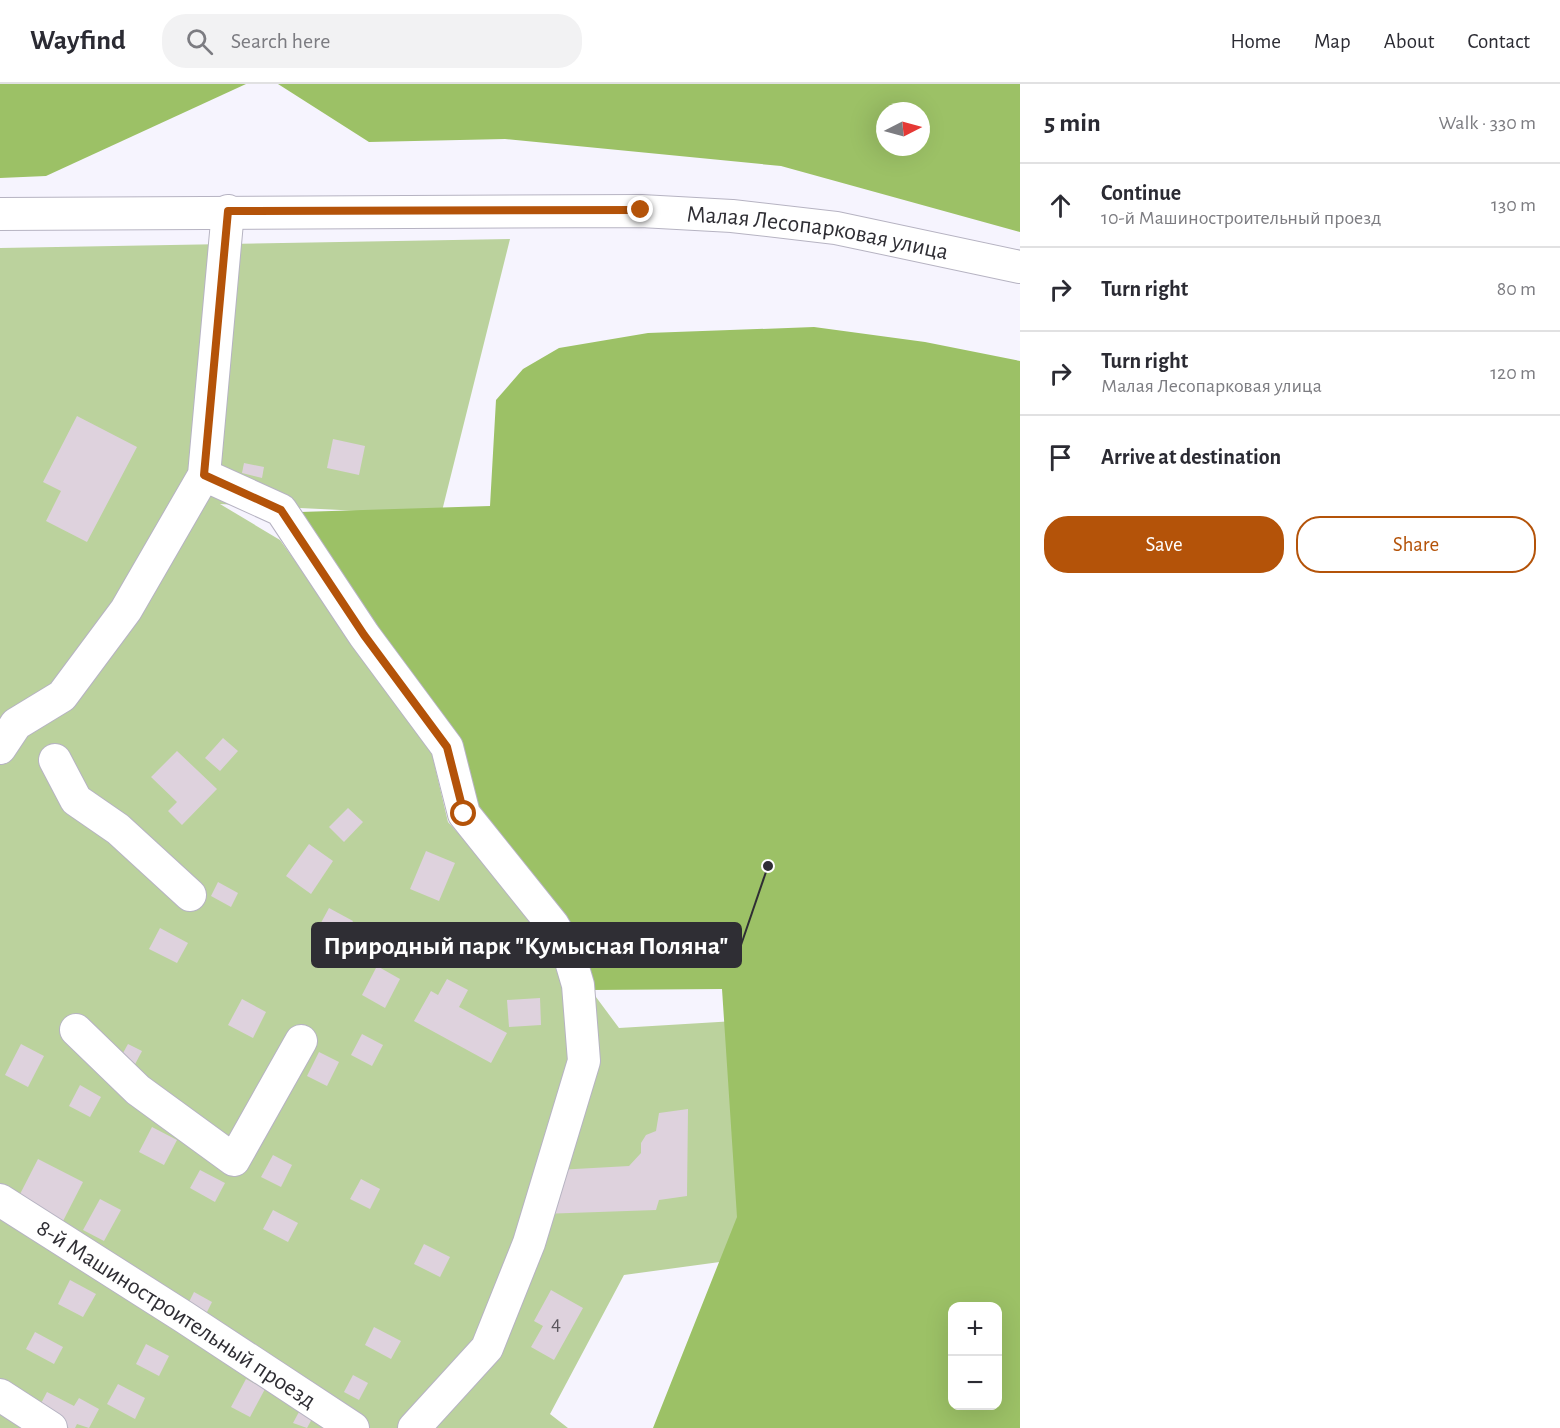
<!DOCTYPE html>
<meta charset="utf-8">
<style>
body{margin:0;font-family:"Alegreya Sans",sans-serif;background:#f2f2f3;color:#2b2b33}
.controls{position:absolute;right:18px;bottom:18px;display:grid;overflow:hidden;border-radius:12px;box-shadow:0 6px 24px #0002}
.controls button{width:54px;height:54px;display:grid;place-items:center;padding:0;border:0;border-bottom:2px solid #e1e1e2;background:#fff;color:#2b2b33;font:30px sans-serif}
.compass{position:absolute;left:876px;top:18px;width:54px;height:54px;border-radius:50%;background:#fff;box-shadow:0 6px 24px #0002;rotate:84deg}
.stop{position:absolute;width:18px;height:18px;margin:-14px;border:4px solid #b45309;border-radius:50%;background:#fff}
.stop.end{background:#b45309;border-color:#fff;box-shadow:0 2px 6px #0008}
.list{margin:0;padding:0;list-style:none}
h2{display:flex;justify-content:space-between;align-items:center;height:78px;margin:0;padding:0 24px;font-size:26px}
h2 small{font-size:20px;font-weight:400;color:#7c7c81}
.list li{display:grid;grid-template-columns:39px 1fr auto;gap:18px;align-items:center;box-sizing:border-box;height:84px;padding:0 24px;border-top:2px solid #e1e1e2}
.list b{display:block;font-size:22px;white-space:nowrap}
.list p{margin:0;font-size:20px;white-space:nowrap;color:#7c7c81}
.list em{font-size:20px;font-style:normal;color:#7c7c81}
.actions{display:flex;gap:12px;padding:18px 24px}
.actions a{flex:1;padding:14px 0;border:2px solid #b45309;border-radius:24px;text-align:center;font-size:21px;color:#b45309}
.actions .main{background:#b45309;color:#fff}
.icon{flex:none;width:33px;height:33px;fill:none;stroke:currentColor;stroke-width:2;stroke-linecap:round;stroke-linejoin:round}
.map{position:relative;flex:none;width:1020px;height:1344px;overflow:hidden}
header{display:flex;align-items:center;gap:36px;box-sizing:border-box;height:84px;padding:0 30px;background:#fff;border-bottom:2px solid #e1e1e2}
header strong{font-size:28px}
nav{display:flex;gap:33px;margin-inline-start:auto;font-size:21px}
.search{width:420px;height:54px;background:#f2f2f3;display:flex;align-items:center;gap:15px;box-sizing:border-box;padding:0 21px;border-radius:24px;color:#7c7c81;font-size:22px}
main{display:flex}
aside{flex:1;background:#fff}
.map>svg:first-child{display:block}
.green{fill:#bbd29d}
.forest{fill:#9cc166;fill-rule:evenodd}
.building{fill:#ded2dd}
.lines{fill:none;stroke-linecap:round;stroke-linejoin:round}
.minor-casing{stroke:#b6b3c2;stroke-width:34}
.minor{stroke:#fff;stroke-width:32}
.route{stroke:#b45309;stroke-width:8}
.labels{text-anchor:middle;stroke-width:4.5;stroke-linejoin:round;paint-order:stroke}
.number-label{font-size:21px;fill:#5b575e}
.street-label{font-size:24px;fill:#2f2e34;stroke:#fff}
.leader{fill:none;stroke:#2f2e34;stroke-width:2}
.callout-dot{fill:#2f2e34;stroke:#fff;stroke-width:2}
.callout{fill:#2f2e34;stroke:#2f2e34;stroke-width:2}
.callout-label{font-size:26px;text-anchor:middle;font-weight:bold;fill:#fff}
</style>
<header>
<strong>Wayfind</strong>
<div class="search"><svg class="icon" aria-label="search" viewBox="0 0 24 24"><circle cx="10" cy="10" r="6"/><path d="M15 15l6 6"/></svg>Search here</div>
<nav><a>Home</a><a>Map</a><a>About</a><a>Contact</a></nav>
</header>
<main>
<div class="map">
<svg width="1020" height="1344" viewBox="0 0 1020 1344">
<rect width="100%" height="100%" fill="#f6f4fe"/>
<path class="green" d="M510,155l-69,276 -221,-11 60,36 151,210 17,72 96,105 75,101 252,-15 10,227 -257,35 -74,139 18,14h-568v-1180z"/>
<g class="forest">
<path d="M0,0h246l-200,92 -46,2z"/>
<path d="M278,0h742v148l-239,-66 -276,-27 -136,3zM885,27h36v36h-36z"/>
<path d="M814,243l111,15 95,19v1067h-367l84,-211 -15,-228 -130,1 -124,-181 -13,-68 -155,-229 190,-6 6,-106 27,-31 36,-21 89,-15zM952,1222h46v100h-46z"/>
</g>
<g class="building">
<path d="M77,332l60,31 -50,95 -41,-21 15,-30 -18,-9z"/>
<path d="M333,355l32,7 -6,29 -32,-7z"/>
<path d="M244,379l20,4 -2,11 -20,-5z"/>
<path d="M223,654l15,13 -18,20 -15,-13z"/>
<path d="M177,667l40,38 -35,36 -14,-14 9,-9 -26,-25z"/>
<path d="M348,724l15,14 -19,20 -15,-15z"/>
<path d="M309,760l24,17 -22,33 -25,-18z"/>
<path d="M426,767l29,12 -16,38 -29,-12z"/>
<path d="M218,798l20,11 -7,14 -20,-11z"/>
<path d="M329,824l24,13 -13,24 -24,-13z"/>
<path d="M160,844l28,15 -11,20 -28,-14z"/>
<path d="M377,882l23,13 -15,29 -23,-13z"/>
<path d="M447,895l21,11 -9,17 48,26 -16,30 -77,-42 17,-30 7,4z"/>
<path d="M540,914l1,27 -32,2 -2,-27z"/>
<path d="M242,915l24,13 -13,26 -25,-13z"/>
<path d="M362,950l21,11 -11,21 -21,-11z"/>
<path d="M21,960l23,12 -16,31 -23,-12z"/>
<path d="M128,960l14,7 -10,19 -14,-8z"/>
<path d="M319,968l20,10 -12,24 -20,-10z"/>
<path d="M80,1001l21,12 -11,20 -21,-11z"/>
<path d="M688,1025l-1,87 -28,4 -3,10 -115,4 16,-44 72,-4 12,-13v-10l5,-8 10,-4 3,-18z"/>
<path d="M152,1043l25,13 -13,25 -25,-13z"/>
<path d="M273,1071l19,10 -11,22 -20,-10z"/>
<path d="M38,1075l45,23 -20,39 -45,-23z"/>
<path d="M200,1086l25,13 -10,19 -25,-14z"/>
<path d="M361,1095l19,10 -10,20 -20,-10z"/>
<path d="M100,1115l21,11 -17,31 -21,-11z"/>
<path d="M273,1126l25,13 -10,19 -25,-13z"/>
<path d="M424,1160l26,13 -10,20 -26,-13z"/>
<path d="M70,1196l26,14 -13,23 -25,-13z"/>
<path d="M551,1206l32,18 -29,52 -23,-13 12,-21 -9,-5z"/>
<path d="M194,1208l18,10 -8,16 -18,-10z"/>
<path d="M374,1243l27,14 -10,18 -26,-14z"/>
<path d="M35,1248l28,15 -9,17 -28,-15z"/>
<path d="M146,1260l23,12 -10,20 -23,-12z"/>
<path d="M353,1291l15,8 -9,17 -15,-8z"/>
<path d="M246,1295l19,10 -15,28 -19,-10z"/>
<path d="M118,1300l27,14 -10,21 -28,-15z"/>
<path d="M47,1308l27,14 5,-8 20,11 -10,19 -12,-4 -2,4h-6l-32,-17z"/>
<path d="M300,1326l13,7 -6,11 -14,-5z"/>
</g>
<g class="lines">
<g class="minor-casing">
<g id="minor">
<path id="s1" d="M0,130l641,-3 91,5 104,12 184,39"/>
<path d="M204,391l77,35 83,125 83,112 17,67 89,111 15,26 10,34 6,76 -55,182 -42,105 -73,80"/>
<path d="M0,664l16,-24 46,-28 64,-86 78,-135 24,-264"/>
<path d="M55,676l21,40 42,29 72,66"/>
<path d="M76,946l62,60 96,70 67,-119"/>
<path id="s2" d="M0,1116l184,117 169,111"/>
<path d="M0,1311l51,33"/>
</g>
</g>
<use href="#minor" class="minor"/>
</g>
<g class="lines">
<path class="route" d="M464,730l-17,-67 -83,-112 -83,-125 -77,-35 24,-264 413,-1"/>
</g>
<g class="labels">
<g class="number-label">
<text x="556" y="1246">4</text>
</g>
<g class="street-label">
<text dy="8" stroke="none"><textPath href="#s1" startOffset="819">Малая Лесопарковая улица</textPath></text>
<text dy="8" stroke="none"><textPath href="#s2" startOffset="210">8-й Машиностроительный проезд</textPath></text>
</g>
</g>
<path class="leader" d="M768 782L741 861"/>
<circle class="callout-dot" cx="768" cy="782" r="6"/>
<rect class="callout" x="312" y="839" width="429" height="44" rx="6"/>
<g class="callout-label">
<text x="526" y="870">Природный парк "Кумысная Поляна"</text>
</g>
</svg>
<div class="controls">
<button>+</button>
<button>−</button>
</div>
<svg class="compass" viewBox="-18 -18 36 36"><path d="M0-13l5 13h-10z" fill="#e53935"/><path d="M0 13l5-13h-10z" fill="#7c7c81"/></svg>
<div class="stop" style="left:464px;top:730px"></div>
<div class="stop end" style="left:641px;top:126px"></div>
</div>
<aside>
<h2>5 min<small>Walk · 330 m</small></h2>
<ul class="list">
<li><svg class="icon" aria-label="ahead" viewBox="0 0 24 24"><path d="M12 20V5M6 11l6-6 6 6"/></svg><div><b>Continue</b><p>10-й Машиностроительный проезд</p></div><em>130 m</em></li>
<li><svg class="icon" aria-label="right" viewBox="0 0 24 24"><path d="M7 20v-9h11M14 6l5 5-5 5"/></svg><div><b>Turn right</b></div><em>80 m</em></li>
<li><svg class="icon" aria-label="right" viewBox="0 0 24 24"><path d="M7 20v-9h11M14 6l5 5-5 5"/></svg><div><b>Turn right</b><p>Малая Лесопарковая улица</p></div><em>120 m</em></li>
<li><svg class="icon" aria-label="arrive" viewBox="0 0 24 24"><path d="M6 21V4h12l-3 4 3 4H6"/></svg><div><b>Arrive at destination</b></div></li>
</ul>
<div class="actions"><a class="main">Save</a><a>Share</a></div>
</aside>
</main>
